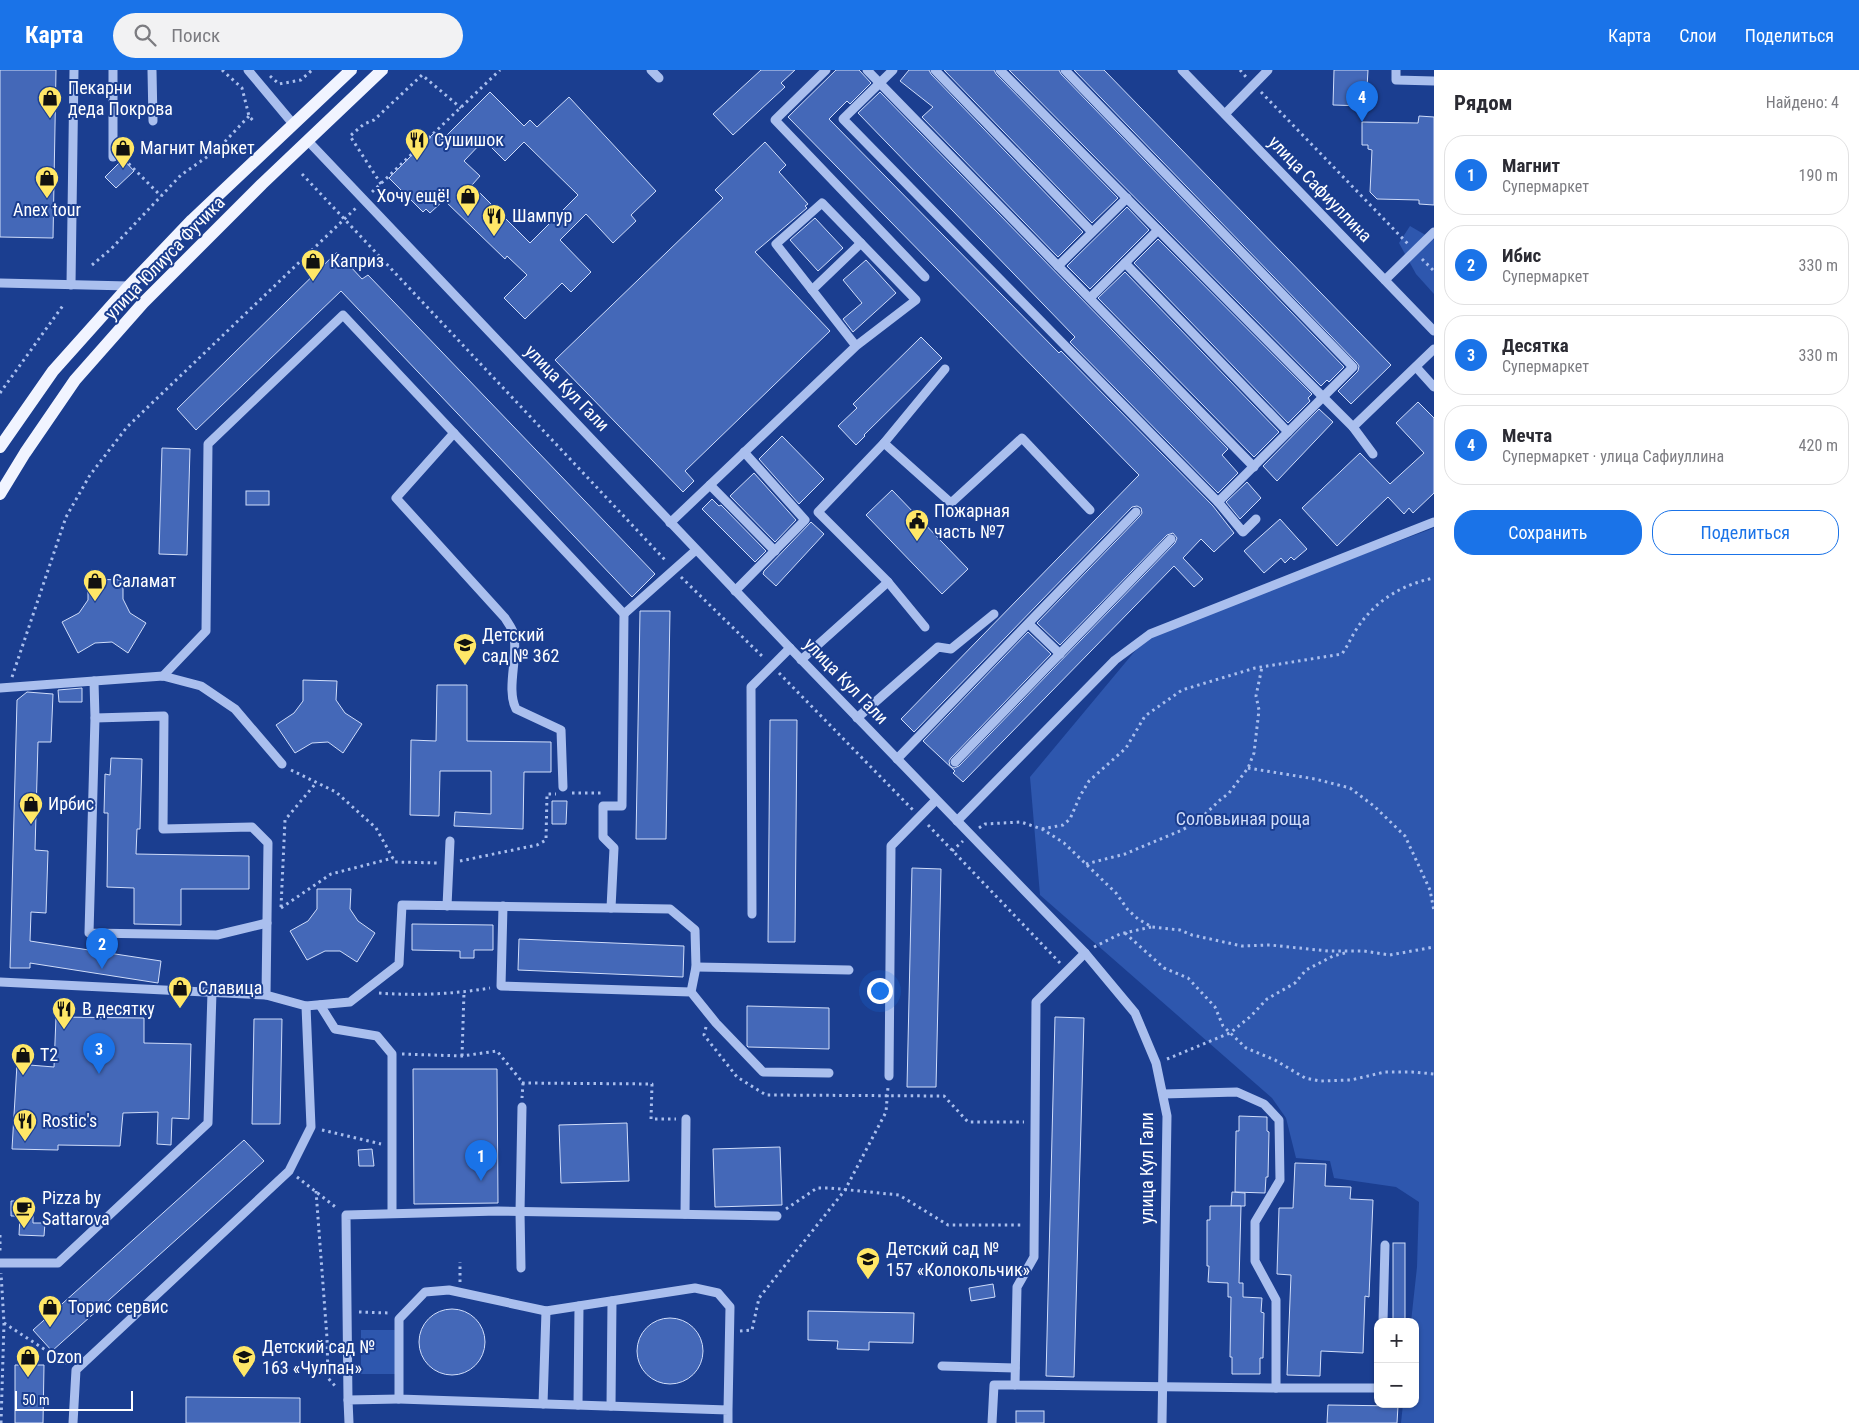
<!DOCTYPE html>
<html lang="ru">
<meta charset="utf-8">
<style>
body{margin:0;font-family:"Roboto Condensed",sans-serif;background:#f2f2f3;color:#2b2b33}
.controls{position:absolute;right:15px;bottom:15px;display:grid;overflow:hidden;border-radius:10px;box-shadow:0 1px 4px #0004}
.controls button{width:45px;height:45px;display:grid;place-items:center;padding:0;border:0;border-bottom:1px solid #e1e1e2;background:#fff;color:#2b2b33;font:25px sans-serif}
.scale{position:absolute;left:15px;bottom:12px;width:118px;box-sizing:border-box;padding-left:5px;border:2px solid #fff;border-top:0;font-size:14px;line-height:18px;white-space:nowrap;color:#fff;-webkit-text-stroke:4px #1b3e90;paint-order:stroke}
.you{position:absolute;left:879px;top:920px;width:18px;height:18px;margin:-12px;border:4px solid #fff;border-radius:50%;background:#1a73e8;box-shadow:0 0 0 8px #1a73e833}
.badge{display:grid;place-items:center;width:32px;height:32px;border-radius:50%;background:#1a73e8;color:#fff;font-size:16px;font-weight:700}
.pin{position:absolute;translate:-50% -41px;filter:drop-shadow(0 1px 2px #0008)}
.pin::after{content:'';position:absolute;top:26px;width:18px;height:15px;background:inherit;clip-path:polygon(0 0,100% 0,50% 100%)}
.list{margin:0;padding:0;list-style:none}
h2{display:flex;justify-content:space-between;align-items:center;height:65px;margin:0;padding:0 20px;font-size:21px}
h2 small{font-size:16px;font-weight:400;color:#7c7c81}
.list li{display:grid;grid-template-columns:32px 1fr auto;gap:15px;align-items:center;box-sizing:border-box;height:80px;margin:0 10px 10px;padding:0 10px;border:1px solid #e1e1e2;border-radius:20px}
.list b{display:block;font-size:19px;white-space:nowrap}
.list p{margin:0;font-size:16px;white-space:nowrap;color:#7c7c81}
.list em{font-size:16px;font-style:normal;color:#7c7c81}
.actions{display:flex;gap:10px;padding:15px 20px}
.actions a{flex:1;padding:11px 0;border:1px solid #1a73e8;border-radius:20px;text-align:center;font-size:18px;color:#1a73e8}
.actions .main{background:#1a73e8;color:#fff}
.icon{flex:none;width:28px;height:28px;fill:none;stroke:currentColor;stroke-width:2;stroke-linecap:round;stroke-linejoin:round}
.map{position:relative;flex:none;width:1434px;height:1353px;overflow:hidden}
header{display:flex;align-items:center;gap:30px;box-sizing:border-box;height:70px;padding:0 25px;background:#1a73e8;color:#fff}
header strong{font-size:24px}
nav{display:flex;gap:28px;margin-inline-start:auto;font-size:18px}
.search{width:350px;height:45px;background:#f2f2f3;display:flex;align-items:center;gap:12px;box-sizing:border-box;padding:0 18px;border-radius:28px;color:#7c7c81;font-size:19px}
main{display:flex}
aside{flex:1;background:#fff}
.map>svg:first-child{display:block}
.green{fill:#2e57ae}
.building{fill:#4468b8;stroke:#d0ddfa;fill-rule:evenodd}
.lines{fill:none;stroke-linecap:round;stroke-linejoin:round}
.path{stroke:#aabfee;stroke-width:3;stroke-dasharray:2.5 4;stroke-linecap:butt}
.minor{stroke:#aabfee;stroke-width:9}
.major{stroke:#f1f4ff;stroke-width:12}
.labels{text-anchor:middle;stroke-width:4;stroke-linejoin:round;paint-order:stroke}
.poi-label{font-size:18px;fill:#fff;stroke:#1b3e90;text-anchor:start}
.street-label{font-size:18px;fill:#fff;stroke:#1b3e90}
.park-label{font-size:18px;fill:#d0ddfa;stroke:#1b3e90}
</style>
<header>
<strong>Карта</strong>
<div class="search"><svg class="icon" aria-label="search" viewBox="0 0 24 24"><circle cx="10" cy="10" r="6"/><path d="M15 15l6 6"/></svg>Поиск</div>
<nav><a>Карта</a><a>Слои</a><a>Поделиться</a></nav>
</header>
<main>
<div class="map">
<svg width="1434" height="1353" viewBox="0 0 1434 1353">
<rect width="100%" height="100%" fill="#1b3e90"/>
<g class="green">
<path d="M1410,156l24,14v54l-18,-20 -17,-31z"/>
<path d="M1434,458v895h-33l2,-19h12v-82h-4l6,-55 2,-65 -23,-15 -62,-9 -4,-17 -34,-3 -10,-40 -14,-20 -232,-203 -10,-118 120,-144z"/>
<rect x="361" y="1260" width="34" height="44"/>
</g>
<g class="building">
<path d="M0,0h56l-3,168 -53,-1z"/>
<path d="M761,0h34l-14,13 4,4 -52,48 -20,-21z"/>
<path d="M836,0h23l12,13 -21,21 -3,-3 -18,18 230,234 2,-2 152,155 21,27 -20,19 -13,-13 -18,19 20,21 -9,8 -20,-21 -211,216 -10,-9 2,-2 -32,-30 105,-109 23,22 -100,104 -2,3 1,5 4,2 5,-2 216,-223 2,-5 -4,-5 -6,2 -107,110 -23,-22 103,-107 2,-3 -1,-5 -4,-2 -5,1 -218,225 -13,-13 238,-244 -351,-358z"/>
<path d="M909,0h20l2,4 152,158 -25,25 -136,-140 11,-10 -33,-26z"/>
<path d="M944,0h50l2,4 122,124 -26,25z"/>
<path d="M1009,0h50l2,4 283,293 -15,15 -2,-2 -6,6z"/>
<path d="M1074,0h30l287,295 -40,39 -13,-13 20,-20 1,-5 -2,-3z"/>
<path d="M1334,0h34l-2,36 -33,-1z"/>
<path d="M490,22l34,34 6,-6 7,7 32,-30 87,94 -25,24 5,6 -23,22 -27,-29 -26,26 31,32 -20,20 -9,-9 -37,36 -21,-21 23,-23 -20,-19 -2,3 -61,-59 -14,13 -4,-4 -3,3 -34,-34 46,-46 7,8zM484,70l21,21 19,-19 54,53 -48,48 -58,-58 8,-9 -16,-15z"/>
<path d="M880,22l348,357 -6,6 16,18 -20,20 -148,-151 5,-5 -217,-224z"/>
<path d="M1419,46l15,1v88l-15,-1v-4l-42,-1 -7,-7 2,-42 -4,-1v-4h-6v-23l56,1z"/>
<path d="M765,72l21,23 -7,7 29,32 -3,2 2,2 -52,44 75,79 -145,140 9,10 -11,11 -128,-132 168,-162 -8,-8z"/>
<path d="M123,89l11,12 -18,17 -11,-11z"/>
<path d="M1127,137l22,23 -59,59 -23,-23z"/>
<path d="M815,148l28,30 -25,23 -28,-31z"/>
<path d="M1158,169l154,155 -4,4 2,3 -22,22 -154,-160z"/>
<path d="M337,182l25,27 6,-4 287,299 -23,23 -291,-306 -145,139 -19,-21z"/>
<path d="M866,190l30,33 -43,39 -10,-13 19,-16 -19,-23z"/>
<path d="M1125,202l154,160 -25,25 -156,-159z"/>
<path d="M921,267l21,21 -78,77 1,1 -9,9 -18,-19 19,-18 -4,-4z"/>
<path d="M1418,332l16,16v75l-21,20 -4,-5 -5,6 -16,-17 -51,49 -35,-38 58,-55 30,31 34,-31 -28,-30z"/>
<path d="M1319,339l14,13 -56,59 -14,-15z"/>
<path d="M782,366l42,43 -25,25 -40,-45z"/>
<path d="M162,378l28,1 -3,106 -28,-1z"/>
<path d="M754,403l42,47 -21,22 -45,-46z"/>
<path d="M1247,412l14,16 -21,21 -14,-17z"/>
<path d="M892,420l76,79 -26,25 -76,-79z"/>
<rect x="246" y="421" width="23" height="14"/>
<path d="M712,429l7,7 2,-1 45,46 -11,11 -53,-53z"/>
<path d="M1280,449l27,30 -13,11 -3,-3 -6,6 -4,-5 -17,15 -20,-22z"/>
<path d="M811,452l13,12 -48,52 -13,-12 1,-3z"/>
<path d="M88,509l35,1v19l7,14 16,10 -18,30 -16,-11 -17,1 -17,10 -16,-31 17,-9 9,-13z"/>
<path d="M640,541h30l-4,228h-30z"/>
<path d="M303,610l34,1 -1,19 9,13 17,11 -19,29 -15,-11 -16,1 -17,10 -19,-28 18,-12 9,-12z"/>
<path d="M437,615h30v56l84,1v30h-27l-1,57 -69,-3 1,-14 36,2v-43h-51l-1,45 -29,-1 1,-75 25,1z"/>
<path d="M82,618v14h-23l-1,-12z"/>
<path d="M27,622l26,2 -2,48h-13l-3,108 13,1 -2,62 -15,-1 -1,29 131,20 -3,22 -128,-20v5h-20l7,-268z"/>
<path d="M770,650h27l-2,222h-27z"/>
<path d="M111,688l31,1 -2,70h-3l-1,25 113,2v33h-68v36l-47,-1v-36l-27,-1 1,-74h-4l1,-39 5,1z"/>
<path d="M552,731h15l-1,23h-14z"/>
<path d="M912,798l29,1 -5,218h-29z"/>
<path d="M317,819h34l-1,20 8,12 17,12 -18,29 -17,-11h-15l-18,9 -17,-29 18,-10 9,-12z"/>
<path d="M412,854l81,1v25h-19v8h-14v-7l-48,-1z"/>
<path d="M519,869l165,7 -1,31 -165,-7z"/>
<path d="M747,936l82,2v41l-81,-2 -1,-1z"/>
<path d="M56,947l88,1v25l47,1 -2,75 -17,-1 -1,27 -14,-1 1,-32 -35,1 -3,33 -62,-1v5l-46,-1 5,-85 37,3z"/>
<path d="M1055,947l29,1 -10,359 -28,-1z"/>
<path d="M254,949h28l-2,105h-28z"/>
<path d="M413,999h84l1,134 -84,1z"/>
<path d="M1239,1046l28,1v14l2,1 -1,45h-2l-1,16 -30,-1 1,-61h3z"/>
<path d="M627,1053l2,58 -68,2 -2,-58z"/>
<path d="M244,1070l20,21 -212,190 -19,-21z"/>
<path d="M780,1077l2,58 -67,2 -2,-58z"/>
<path d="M372,1079l2,17h-15l-1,-16z"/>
<path d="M1295,1093l31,1 -1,22 26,1 -1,12 23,1 -4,97 -4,-1 -2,57 -42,-2 -1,25 -33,-1 4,-100 -14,-1 2,-66h14z"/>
<path d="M1232,1122l13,1v13h-14z"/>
<path d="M11,1131h22v22h12l-1,13 -25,-1 1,-19h-9z"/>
<path d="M1210,1136h31l-2,77h4v14l19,1 -1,14 3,1 -1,45h-3v16h-28v-17h-2l1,-60h-3v-14l-20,-1 1,-16h-2v-46h3z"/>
<rect x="1393" y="1173" width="12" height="79"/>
<path d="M993,1214l2,13 -24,4 -2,-13z"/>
<circle cx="452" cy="1272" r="33"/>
<path d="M808,1241l106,2 -1,30 -44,-1v8l-32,-1 1,-8 -30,-1z"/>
<circle cx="670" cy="1281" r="33"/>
<path d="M15,1295h29l-1,58h-28z"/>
<path d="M186,1327l114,1v25h-114z"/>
<path d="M1328,1335l70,1 -1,17h-70z"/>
<rect x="1016" y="1341" width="28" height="12"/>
</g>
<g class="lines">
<g class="path">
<path d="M222,0l20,18 7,28 6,7"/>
<path d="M1240,0l6,7"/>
<path d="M270,6l9,8 22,-4 11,-10"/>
<path d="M1261,22l147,152"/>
<path d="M124,89l37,37"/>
<path d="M302,104l364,387"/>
<path d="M381,114l-31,-48 14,-12 10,-4 48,-45 39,33"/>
<path d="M372,122l128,-122"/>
<path d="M1422,189l12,12"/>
<path d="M92,195l19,-16 70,-74 36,-25 32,-34"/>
<path d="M0,323l64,-89"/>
<path d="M681,507l83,81"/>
<path d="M779,603l134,137"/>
<path d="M12,607l54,-160 24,-42 37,-48 230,-220"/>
<path d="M1248,698l67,11 35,9 24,18 31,30 25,54 4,21"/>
<path d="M291,700l45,22 40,36 19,34 44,1"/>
<path d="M572,723h31"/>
<path d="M928,755l132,138"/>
<path d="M979,758l6,-4 36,-2 21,7 22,14 52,50 12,17 10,9 14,8 28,3 12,5 50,11 28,-1 58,6h36l26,4 44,-8"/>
<path d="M1042,759l21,-4 7,-6 10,-23 9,-15 37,-33 19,-32 37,-26 73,-22 87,-14c7,-10 11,-21 18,-30 18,-25 44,-40 74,-46"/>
<path d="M952,781l11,-10"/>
<path d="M460,791l77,-16 9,-5 1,-46h9"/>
<path d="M1086,794l39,-10 57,-24 16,-9 22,-21 9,-7 19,-25 6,-15 5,-43 -3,-14 6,-29"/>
<path d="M281,837l4,-87 31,-37"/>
<path d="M281,838l50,-34 62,-16"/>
<path d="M1125,863l39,35 24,10 27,29 8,19 23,22 29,12 30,18 15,3 31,-1 34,-8h27l22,2"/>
<path d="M1094,877l26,-13 31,-7"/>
<path d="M379,923c37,3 75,1 111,-5"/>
<path d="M706,957l-2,8 33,42 29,18 178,1 24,26h56"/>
<path d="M402,984l60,2 35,-5 26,32 -1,15"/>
<path d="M462,986l2,-64"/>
<path d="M1167,989l63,-26 21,-17 16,-17 28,-16 11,-13 27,-14 12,-3"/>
<path d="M522,1013l130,1 -1,35h25"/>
<path d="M322,1060l59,14"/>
<path d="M297,1107l41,32"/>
<path d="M316,1121l11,147 1,40 8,9"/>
<path d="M786,1139l31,-21h13l69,7 49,30h76"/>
<path d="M0,1165v17"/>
<path d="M460,1212v-20"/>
<path d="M359,1242l31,1"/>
<path d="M4,1253l63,41"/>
<path d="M740,1261l12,-1 7,-32 86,-108 41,-78 2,-25"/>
<path d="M1,1353l3,-100 -3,-50"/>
</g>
<g class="minor">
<path d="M113,0v87"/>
<path d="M248,0l46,55"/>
<path d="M651,0l8,8"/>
<path d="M826,0l-51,50 150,157"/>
<path d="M867,0l387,397"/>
<path d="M893,0l-50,49 375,383 105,-105 30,30 81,-78"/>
<path d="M935,0l157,162"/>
<path d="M1000,0l323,327 30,-30 -288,-297"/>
<path d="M1182,0l252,261"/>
<path d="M1396,0v10l38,1"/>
<path d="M152,1l1,50"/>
<path d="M1225,44l43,-44"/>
<path d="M308,71l482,507 295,305 50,60 21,50 11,53 -5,307"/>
<path d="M1125,193l163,169"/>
<path d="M1058,196l69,-68"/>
<path d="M1385,210l49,-48"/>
<path d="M0,213l129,3"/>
<path d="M71,215l3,-215"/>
<path d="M812,220l49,-47"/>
<path d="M1090,228l68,-68"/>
<path d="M1416,297l18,20"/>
<path d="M1353,357l20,27"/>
<path d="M454,363l-58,65 109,120c3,5 8,11 9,17 4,24 -8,54 2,74l45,21 2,57"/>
<path d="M884,373l61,-74"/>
<path d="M710,415l65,66"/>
<path d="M1218,432l25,30 13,-13"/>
<path d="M670,453l186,-177 60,-46 -94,-97 -46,41 80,102"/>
<path d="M735,521l70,-71 -61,-68"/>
<path d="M1029,554l31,30"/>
<path d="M925,557l-37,-45 -70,-70 66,-69 67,60 71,-65 68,72"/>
<path d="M801,590l87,-78"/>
<path d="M163,606l43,-45 2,-187 135,-129 281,299 72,-64"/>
<path d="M94,611l69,-5 38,10 34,23 47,55"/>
<path d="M0,618l94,-7 1,37 69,-2 -1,113 89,-2 16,16 -2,152 40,11 5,121 -22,44 -213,199 -3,53"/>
<path d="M95,648l-6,215 128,2 50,-12"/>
<path d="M857,648l81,-71 13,2 43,-35"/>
<path d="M897,689l239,-247"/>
<path d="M955,692l216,-223"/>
<path d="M957,751l158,-161 35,-26 284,-112"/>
<path d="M447,836l3,-65"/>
<path d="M503,836l-2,80 190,6 25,31 47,49 66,1"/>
<path d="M611,838l59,1 25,21 1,37 -5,25"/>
<path d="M752,844l-1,-227 39,-39"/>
<path d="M1085,883l-49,49 -2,255 -17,30 -2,98 261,3v-88l-21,-39v-39l25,-42 -1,-60 -15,-16 -27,-12 -74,2"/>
<path d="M696,897l153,3"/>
<path d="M0,912l266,13"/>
<path d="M320,935l15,24 42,7 15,18v159"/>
<path d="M306,936l44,-4 49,-38 3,-59 209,3 3,-60 -11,-11v-31h19l2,-192"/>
<path d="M889,1006l2,-230 45,-46"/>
<path d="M685,1144l1,-95"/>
<path d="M0,1193h58l150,-140 4,-131"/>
<path d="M521,1198l-1,-56 2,-105"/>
<path d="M1383,1252l2,-77"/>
<path d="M942,1296l73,2"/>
<path d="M1276,1318h102"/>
<path d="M348,1330l-2,-185 152,-4 279,5"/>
<path d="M543,1334l3,-93"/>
<path d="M578,1335l1,-99"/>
<path d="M611,1336l1,-105"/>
<path d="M349,1353l-1,-23 51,-1"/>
<path d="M728,1353v-13l2,-103 -12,-14 -23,-5 -149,23 -97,-21 -24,2 -26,27v80l329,11"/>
<path d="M992,1353l2,-38h21"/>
</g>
<g class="major">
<path d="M0,377l53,-76 76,-85 63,-66 159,-150"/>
<path d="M0,424l25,-41 50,-73 68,-77 119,-119 120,-114"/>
</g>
</g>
<defs>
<g id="shop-pin" transform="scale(1.25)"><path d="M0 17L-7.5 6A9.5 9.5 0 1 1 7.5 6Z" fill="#ffe767" stroke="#1b3e90"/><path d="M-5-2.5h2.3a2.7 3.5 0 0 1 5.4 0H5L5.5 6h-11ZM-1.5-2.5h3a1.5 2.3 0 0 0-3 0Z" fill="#111"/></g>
<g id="restaurant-pin" transform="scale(1.25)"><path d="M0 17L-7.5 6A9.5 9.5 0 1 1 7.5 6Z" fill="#ffe767" stroke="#1b3e90"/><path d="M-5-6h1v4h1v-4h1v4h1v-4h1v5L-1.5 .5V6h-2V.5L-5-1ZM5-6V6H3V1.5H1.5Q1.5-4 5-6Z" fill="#111"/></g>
<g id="civic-pin" transform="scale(1.25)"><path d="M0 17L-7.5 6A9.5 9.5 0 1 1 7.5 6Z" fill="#ffe767" stroke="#1b3e90"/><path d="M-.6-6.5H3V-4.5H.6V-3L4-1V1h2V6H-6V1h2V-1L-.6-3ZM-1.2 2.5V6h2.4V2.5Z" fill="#111"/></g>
<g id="school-pin" transform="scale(1.25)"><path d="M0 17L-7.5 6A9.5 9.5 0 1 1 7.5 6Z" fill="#ffe767" stroke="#1b3e90"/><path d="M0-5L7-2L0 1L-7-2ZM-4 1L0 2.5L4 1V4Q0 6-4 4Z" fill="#111"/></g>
<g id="cafe-pin" transform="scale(1.25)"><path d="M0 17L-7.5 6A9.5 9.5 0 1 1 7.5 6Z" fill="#ffe767" stroke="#1b3e90"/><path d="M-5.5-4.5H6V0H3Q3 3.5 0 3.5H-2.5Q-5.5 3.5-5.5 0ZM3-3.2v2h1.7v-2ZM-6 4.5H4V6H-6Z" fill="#111"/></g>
</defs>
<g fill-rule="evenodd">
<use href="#shop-pin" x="50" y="28"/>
<use href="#restaurant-pin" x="417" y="70"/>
<use href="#shop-pin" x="123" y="78"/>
<use href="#shop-pin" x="47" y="108"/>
<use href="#shop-pin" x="468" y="126"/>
<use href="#restaurant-pin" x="494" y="146"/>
<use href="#shop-pin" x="313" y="191"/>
<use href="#civic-pin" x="917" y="451"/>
<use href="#shop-pin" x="95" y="511"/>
<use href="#school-pin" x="465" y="575"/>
<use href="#shop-pin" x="31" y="734"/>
<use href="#shop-pin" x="180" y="918"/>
<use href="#restaurant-pin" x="64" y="939"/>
<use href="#shop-pin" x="23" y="985"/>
<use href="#restaurant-pin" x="25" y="1051"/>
<use href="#cafe-pin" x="24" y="1138"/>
<use href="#school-pin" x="868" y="1189"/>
<use href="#shop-pin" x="50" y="1237"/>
<use href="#shop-pin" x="28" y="1287"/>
<use href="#school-pin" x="244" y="1287"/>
</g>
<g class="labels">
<g class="poi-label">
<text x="68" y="24">Пекарни<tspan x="68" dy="21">деда Покрова</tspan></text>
<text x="434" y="76">Сушишок</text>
<text x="140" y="84">Магнит Маркет</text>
<text x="450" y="132" text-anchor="end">Хочу ещё!</text>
<text x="47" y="146" text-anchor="middle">Anex tour</text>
<text x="512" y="152">Шампур</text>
<text x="330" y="197">Каприз</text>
<text x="934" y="447">Пожарная<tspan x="934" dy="21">часть №7</tspan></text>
<text x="112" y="517">Саламат</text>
<text x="482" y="571">Детский<tspan x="482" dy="21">сад № 362</tspan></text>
<text x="48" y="740">Ирбис</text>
<text x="198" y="924">Славица</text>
<text x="82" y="945">В десятку</text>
<text x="40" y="991">Т2</text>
<text x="42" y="1057">Rostic's</text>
<text x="42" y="1134">Pizza by<tspan x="42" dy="21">Sattarova</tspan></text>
<text x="886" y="1185">Детский сад №<tspan x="886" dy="21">157 «Колокольчик»</tspan></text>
<text x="68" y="1243">Торис сервис</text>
<text x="262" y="1283">Детский сад №<tspan x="262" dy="21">163 «Чулпан»</tspan></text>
<text x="46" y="1293">Ozon</text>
</g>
<g class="street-label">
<text transform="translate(1320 119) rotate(46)" y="6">улица Сафиуллина</text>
<text transform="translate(165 188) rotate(-46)" y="6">улица Юлиуса Фучика</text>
<text transform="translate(567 318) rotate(46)" y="6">улица Кул Гали</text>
<text transform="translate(846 611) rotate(46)" y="6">улица Кул Гали</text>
<text transform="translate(1147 1098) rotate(-90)" y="6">улица Кул Гали</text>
</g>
<g class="park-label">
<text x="1243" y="755">Соловьиная роща</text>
</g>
</g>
</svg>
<div class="controls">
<button>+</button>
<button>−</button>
</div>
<div class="scale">50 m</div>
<div class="you"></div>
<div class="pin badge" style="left:481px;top:1111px">1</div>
<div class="pin badge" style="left:102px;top:899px">2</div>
<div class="pin badge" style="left:99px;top:1004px">3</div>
<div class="pin badge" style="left:1362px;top:52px">4</div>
</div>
<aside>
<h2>Рядом<small>Найдено: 4</small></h2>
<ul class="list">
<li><span class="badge">1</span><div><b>Магнит</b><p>Супермаркет</p></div><em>190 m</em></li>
<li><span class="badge">2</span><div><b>Ибис</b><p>Супермаркет</p></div><em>330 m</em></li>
<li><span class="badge">3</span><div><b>Десятка</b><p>Супермаркет</p></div><em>330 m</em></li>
<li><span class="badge">4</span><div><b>Мечта</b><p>Супермаркет · улица Сафиуллина</p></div><em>420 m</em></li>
</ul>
<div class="actions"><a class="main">Сохранить</a><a>Поделиться</a></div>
</aside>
</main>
